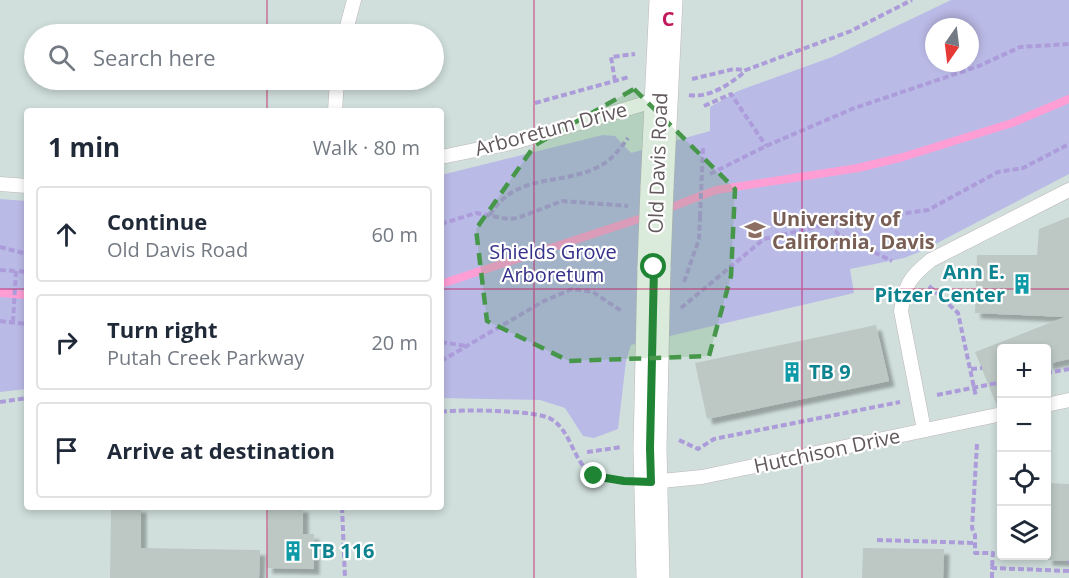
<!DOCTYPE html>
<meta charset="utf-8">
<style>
body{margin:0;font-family:"Open Sans",sans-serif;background:#f2f2f3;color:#1f2937}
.controls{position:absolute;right:18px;bottom:18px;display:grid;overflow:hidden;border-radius:6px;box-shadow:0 3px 9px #0003}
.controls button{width:54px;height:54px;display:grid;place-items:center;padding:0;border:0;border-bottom:2px solid #e0e1e3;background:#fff;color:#1f2937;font:30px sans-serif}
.compass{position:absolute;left:925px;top:18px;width:54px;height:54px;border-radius:50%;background:#fff;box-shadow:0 3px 9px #0003;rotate:194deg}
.stop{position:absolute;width:18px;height:18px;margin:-14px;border:4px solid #1f8434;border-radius:50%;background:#fff}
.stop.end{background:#1f8434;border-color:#fff;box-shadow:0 2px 6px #0008}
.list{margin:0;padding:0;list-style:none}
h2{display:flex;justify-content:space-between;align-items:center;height:78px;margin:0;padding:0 24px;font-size:26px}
h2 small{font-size:20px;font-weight:400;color:#747a83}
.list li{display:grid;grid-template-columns:39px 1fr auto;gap:18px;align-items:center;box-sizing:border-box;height:96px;margin:0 12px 12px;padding:0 12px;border:2px solid #e0e1e3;border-radius:6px}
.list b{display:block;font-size:22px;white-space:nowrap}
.list p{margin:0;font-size:20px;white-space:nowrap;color:#747a83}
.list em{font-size:20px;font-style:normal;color:#747a83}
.icon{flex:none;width:33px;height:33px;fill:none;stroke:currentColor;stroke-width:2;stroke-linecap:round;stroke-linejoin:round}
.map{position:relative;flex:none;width:1069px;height:578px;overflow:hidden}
.search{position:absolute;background:#fff;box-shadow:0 3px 9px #0003;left:24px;top:24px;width:420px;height:66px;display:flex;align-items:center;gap:15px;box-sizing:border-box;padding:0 21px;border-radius:33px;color:#747a83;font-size:22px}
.panel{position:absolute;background:#fff;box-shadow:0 3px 9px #0003;left:24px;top:108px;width:420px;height:402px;border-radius:6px}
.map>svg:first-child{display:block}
.education{fill:#d0dfdc;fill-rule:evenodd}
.green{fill:#babae7;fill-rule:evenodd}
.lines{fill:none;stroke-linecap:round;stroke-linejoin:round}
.stream{stroke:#ff9ed4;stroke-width:8}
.building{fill:#bdc8c5;filter:url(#shadow)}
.lane-casing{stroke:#beb6b8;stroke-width:15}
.secondary-casing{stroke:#c0b6ba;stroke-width:34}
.path{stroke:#ac9cda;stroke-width:4;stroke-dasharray:6 3;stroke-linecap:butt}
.lane{stroke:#fff;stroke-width:14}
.secondary{stroke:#fff;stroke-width:33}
.secondary-bridge-casing{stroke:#c0b6ba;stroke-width:34;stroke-linecap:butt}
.path-bridge{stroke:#ac9cda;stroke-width:4;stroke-dasharray:6 3;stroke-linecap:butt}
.secondary-bridge{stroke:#fff;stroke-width:33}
.route{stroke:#1f8434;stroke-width:8}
.marked{fill:#47974b;fill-opacity:0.2;stroke:#47974b;stroke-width:4.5;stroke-dasharray:12 8;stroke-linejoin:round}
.grid{fill:none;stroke:#c2185b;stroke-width:1.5;stroke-opacity:0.55}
.labels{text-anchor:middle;stroke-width:4.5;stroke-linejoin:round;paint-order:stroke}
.street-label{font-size:20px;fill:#62595d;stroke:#fff}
.education-label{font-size:20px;font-weight:bold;fill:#785e54;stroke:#fff;text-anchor:start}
.park-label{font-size:20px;fill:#35308a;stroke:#fff}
.culture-label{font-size:20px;font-weight:bold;fill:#0d838f;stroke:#fff;text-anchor:start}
.grid-label{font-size:20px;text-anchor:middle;font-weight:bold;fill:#c2185b;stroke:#fff;stroke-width:4.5;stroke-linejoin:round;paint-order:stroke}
</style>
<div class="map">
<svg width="1069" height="578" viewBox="0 0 1069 578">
<defs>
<filter id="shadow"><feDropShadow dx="5.5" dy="5.5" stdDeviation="1.5" flood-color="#0004"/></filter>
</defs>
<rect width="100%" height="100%" fill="#e0edea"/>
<path class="education" d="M0,0h1069v578h-1069zM934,27h36v36h-36zM34,34h400v46h-400zM27,111h414v396h-414zM1002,348h44v208h-44z"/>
<g class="green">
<path d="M951,0h118v174l-145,76 -20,8 -54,11 4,24 -223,52 -5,16 -8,68 -24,9 -11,-2 -18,-28 -25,-8 -99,-2v-223l162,-40 12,1 16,17 79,-22v-24l28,-16 94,-34zM934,27h36v36h-36z"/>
<path d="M0,199l27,2v188l-27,3z"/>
</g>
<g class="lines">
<g class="stream">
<path d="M664,210l52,-20 142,-22 45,-11 109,-34 57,-24"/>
<path d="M441,284l207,-68"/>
<path d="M0,293l27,2"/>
</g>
</g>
<g class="building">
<path d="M1069,217v142l-22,5v-16h-45v57l-5,1 -22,-54 90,-35 -90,-4 2,-58h60l2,-26z"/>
<path d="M876,325l13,56 -182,38 -12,-56z"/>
<path d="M1047,483l22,1v77l-22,-1z"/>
<path d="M111,507h30v41l119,2 -1,28h-149z"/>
<path d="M268,507h35v27h11v35l-47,-1z"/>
<path d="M863,548l81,1 -1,29h-81z"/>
</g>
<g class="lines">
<g class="lane-casing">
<g id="lane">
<path d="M345,34l9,-34"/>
<path d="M335,111l2,-31"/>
<path d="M441,157l74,-15 145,-43"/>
<path d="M0,184l27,2"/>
<path d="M1046,405l23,-5"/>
<path d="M924,430l-23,-119c4,-27 9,-34 30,-51l138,-70"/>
<path d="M651,482l51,-5 300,-63"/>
</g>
</g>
<g class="secondary-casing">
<g id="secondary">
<path d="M657,188l9,-188"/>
<path d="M653,578l-3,-130 4,-181"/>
</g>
</g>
<g class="path">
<path d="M692,79l42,-10 12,1"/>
<path d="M615,81l-4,-24 24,-3"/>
<path d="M689,95c19,4 44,-12 57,-25l105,-39 61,-31"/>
<path d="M535,103l94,-26"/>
<path d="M704,106l27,-12 35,52"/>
<path d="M710,174l56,-28 86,-37 127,-43 41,-19 49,-3"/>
<path d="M490,215c26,-43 71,-29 108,-48 13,-6 21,-17 30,-29"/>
<path d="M441,224l35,-11 32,6 10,-1 44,-17 66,5"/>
<path d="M829,224l10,11 53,26"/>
<path d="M0,247l27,7"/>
<path d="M0,270l16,1"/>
<path d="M684,282l15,-43 1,-22"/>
<path d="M929,286l29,27 18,84"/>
<path d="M681,308l83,-69 65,-15 99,-14 70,-38 25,-4 46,-24"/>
<path d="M0,321l27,3"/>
<path d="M13,322l3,-51 11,1"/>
<path d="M441,342l26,4"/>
<path d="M441,361l103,-60 28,-12 21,3 30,20"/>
<path d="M971,369l11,-1"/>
<path d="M1046,373l23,-4"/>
<path d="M937,395l65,-13"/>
<path d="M0,402l27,-4"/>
<path d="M441,412c18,-3 96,-2 110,7 22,13 22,47 45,57 9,4 19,4 28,5"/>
<path d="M679,440l19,9 16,-10 186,-37"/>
<path d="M977,444l-5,84 3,7v18h18l-1,15"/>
<path d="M587,452l35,-5"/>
<path d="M342,507l3,71"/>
<path d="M877,540l99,3"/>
<path d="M1068,561l1,1"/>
<path d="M992,578v-10l77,3"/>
</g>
<use href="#lane" class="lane"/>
<use href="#secondary" class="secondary"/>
<g class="secondary-bridge-casing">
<path id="secondary-bridge" d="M654,267l3,-79"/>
</g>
<path class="path-bridge" d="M700,217l3,-69"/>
<use href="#secondary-bridge" class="secondary-bridge"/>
</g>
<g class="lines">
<path class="route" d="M594,476l30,5 27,1 -1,-34 4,-181"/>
</g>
<path class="marked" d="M634,89l101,100 -4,87 -22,80 -140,5 -82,-40 -11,-92 59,-84z"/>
<path class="grid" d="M267,0v34M534,0v578M802,0v578M267,80v31M0,289h27M441,289h628M267,507v71"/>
<defs>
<g id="university-bare" transform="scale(1.62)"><path d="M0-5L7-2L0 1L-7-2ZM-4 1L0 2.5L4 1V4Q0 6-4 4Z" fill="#8d6e63" stroke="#fff" stroke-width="2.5" paint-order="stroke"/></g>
<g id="building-bare" transform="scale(1.62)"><path d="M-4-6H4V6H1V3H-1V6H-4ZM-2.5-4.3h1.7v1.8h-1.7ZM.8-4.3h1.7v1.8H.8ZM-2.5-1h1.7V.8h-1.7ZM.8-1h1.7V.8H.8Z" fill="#0f9aa8" stroke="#fff" stroke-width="2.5" paint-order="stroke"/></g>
</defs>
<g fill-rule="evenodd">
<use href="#university-bare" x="755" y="230"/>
<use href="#building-bare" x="1022" y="284"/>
<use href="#building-bare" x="792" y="372"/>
<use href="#building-bare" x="293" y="551"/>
</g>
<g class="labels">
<g class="street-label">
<text transform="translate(551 129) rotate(-15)" y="7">Arboretum Drive</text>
<text transform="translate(658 163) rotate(-88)" y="7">Old Davis Road</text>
<text transform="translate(827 451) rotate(-12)" y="7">Hutchison Drive</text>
</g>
<g class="education-label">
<text x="772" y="226">University of<tspan x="772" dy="23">California, Davis</tspan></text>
</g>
<g class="park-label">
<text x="553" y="259">Shields Grove<tspan x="553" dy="23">Arboretum</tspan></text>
</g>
<g class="culture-label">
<text x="1005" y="279" text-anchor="end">Ann E.<tspan x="1005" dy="23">Pitzer Center</tspan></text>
<text x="809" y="379">TB 9</text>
<text x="310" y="558">TB 116</text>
</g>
</g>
<g class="grid-label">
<text x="668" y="26">C</text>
</g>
</svg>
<div class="controls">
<button>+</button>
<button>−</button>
<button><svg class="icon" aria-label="locate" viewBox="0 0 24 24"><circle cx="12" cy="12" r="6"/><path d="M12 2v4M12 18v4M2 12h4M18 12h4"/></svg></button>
<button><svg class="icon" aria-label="layers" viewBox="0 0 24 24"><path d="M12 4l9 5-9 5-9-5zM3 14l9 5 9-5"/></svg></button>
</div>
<svg class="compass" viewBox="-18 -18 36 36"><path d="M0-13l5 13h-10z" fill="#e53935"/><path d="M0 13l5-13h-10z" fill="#747a83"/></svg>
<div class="stop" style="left:654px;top:267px"></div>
<div class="stop end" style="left:594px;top:476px"></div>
<div class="search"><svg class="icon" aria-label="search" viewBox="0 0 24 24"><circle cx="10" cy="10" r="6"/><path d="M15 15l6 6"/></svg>Search here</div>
<section class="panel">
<h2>1 min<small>Walk · 80 m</small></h2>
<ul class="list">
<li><svg class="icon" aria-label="ahead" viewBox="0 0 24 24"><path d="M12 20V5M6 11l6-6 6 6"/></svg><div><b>Continue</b><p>Old Davis Road</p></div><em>60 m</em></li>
<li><svg class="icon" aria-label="right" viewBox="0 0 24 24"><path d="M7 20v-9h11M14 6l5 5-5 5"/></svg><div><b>Turn right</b><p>Putah Creek Parkway</p></div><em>20 m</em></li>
<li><svg class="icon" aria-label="arrive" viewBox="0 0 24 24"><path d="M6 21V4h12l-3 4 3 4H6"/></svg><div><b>Arrive at destination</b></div></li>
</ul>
</section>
</div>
